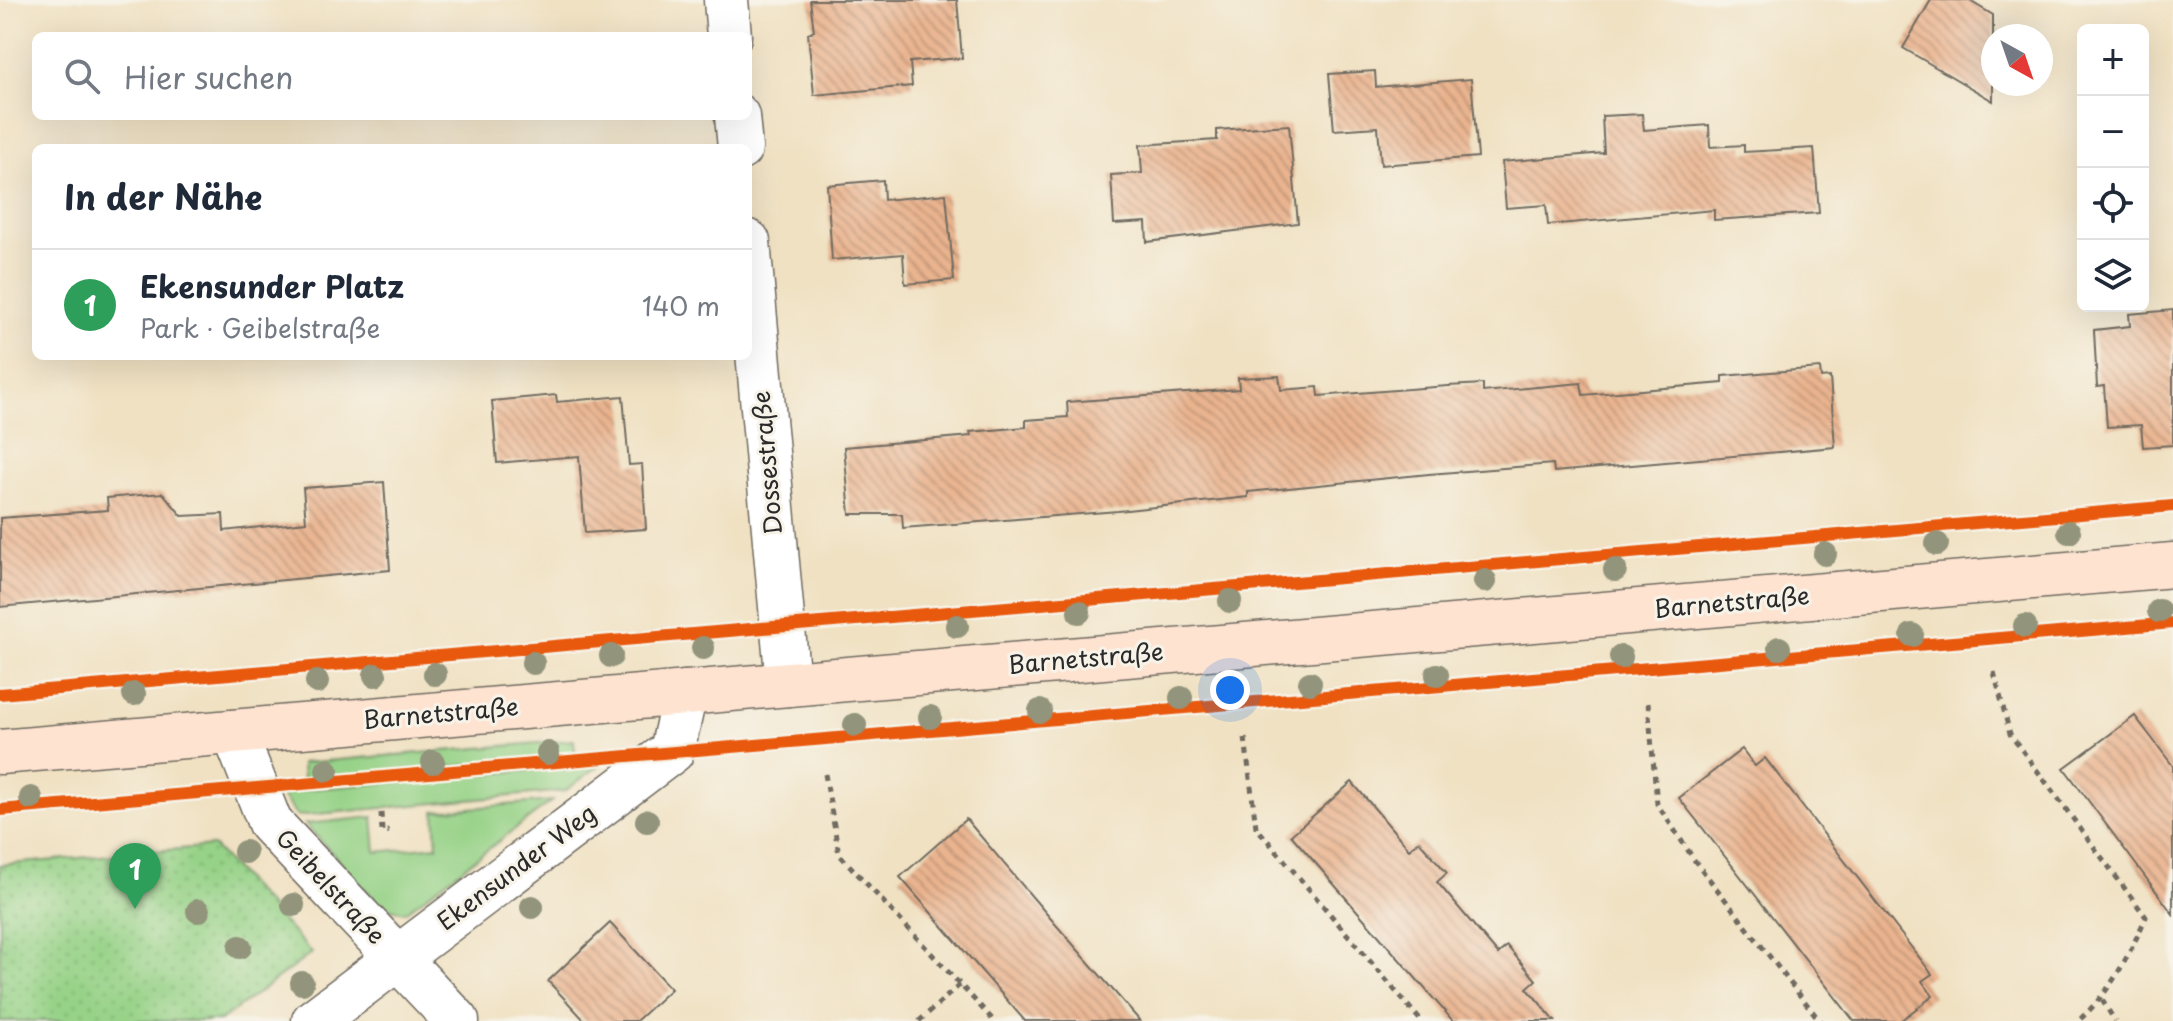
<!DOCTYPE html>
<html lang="de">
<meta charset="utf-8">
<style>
body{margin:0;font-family:"Playpen Sans",sans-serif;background:#f2f2f3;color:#1f2937}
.controls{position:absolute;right:24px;top:24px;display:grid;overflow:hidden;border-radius:12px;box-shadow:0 8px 32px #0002}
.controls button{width:72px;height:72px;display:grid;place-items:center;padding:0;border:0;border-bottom:2px solid #e0e1e3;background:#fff;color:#1f2937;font:40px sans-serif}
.compass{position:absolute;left:1981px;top:24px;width:72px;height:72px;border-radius:50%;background:#fff;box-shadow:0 8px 32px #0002;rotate:140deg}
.you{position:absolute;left:1230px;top:690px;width:28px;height:28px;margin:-20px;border:6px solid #fff;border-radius:50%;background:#1a73e8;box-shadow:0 0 0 12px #1a73e833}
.badge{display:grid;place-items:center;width:52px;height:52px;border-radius:50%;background:#0f766e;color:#fff;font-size:26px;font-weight:700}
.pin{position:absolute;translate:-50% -66px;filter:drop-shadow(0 2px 4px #0008)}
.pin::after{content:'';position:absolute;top:42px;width:28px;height:24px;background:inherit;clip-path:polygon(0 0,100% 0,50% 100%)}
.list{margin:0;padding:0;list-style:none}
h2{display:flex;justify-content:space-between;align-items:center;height:104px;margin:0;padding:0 32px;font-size:34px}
h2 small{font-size:26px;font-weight:400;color:#747a83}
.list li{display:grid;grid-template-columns:52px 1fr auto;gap:24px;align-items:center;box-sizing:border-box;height:112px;padding:0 32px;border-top:2px solid #e0e1e3}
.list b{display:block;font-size:30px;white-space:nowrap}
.list p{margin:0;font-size:26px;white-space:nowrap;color:#747a83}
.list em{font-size:26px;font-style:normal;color:#747a83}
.icon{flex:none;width:44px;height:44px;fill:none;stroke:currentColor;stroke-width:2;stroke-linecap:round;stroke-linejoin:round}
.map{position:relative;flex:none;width:2173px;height:1021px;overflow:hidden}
.search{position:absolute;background:#fff;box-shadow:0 8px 32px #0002;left:32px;top:32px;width:720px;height:88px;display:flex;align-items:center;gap:20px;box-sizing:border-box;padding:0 28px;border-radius:12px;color:#747a83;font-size:30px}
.panel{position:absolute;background:#fff;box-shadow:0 8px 32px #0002;left:32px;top:144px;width:720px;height:216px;border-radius:12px}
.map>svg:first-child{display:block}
.green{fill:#96d287;stroke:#607e59;stroke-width:2}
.park{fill:url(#park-dots);stroke:#607e59;stroke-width:2}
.building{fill:url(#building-back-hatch)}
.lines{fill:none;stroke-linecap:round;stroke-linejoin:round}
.street-casing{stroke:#706b60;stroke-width:47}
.secondary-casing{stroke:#706b60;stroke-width:47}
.path{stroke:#706b60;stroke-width:5;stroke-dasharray:6 6;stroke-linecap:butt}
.street{stroke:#fff;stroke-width:44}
.secondary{stroke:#fee3d1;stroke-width:44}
.cycleway-casing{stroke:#f7f3e8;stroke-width:17}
.cycleway{stroke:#e8590c;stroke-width:12}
.tree{fill:#92947c}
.labels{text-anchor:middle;stroke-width:6;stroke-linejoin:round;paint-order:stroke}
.street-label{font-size:24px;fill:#2b2b2b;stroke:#f7f3e8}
</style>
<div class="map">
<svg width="2173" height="1021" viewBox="0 0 2173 1021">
<defs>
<pattern id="park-dots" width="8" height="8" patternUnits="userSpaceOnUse" patternTransform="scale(2)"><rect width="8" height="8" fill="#96d287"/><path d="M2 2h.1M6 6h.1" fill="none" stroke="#81b475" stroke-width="1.8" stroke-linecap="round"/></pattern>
<pattern id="building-back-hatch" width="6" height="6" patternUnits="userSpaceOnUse" patternTransform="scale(2)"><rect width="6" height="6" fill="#eab48f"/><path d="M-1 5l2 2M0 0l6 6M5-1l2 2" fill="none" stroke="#be9375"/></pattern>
</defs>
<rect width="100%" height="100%" fill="#f7f3e8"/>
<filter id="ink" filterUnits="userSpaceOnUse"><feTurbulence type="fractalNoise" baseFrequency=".0125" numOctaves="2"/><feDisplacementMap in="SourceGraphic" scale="16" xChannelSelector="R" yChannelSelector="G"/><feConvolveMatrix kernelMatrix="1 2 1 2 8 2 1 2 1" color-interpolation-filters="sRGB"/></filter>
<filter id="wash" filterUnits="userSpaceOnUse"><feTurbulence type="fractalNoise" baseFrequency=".006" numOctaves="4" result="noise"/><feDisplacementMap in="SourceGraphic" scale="32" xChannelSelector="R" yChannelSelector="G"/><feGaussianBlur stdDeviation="1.8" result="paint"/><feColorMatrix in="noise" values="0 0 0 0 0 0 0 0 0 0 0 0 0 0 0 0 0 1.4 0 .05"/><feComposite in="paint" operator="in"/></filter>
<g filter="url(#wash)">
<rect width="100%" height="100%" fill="#f0e1c2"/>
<g class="green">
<path d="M574,740l1,16 -272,23 -1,-16z"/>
<path d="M601,764l-36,27 -268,25 -18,-24z"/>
<path d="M552,801l-147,111 -23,-5 -77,-83 68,-7 3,35 61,-6 -2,-35z"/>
</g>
<path class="park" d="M213,846l99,107 -92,68h-220v-156z"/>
<g id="blocks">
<g class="building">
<path d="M810,0h147l5,58 -52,4 2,24 -98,9 -6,-62 6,-2z"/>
<path d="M1931,0h37l25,15v86l-90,-53z"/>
<path d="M1375,71l1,16 95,-8 7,78 -97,8 -3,-38 -44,3 -5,-56z"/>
<path d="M1642,114l2,16 65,-5 1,22 34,-2v7l70,-4 5,65 -105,7v-10l-166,15 -2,-20 -40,3 -4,-46 102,-9 -2,-37z"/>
<path d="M1289,125l9,98 -151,19 -1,-20 -32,2 -3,-49 31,-2 -2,-28 77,-5v-10z"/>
<path d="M883,180l1,20 62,-6 8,86 -49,4 -2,-30 -71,6 -5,-75z"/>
<path d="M2173,310v135l-30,2 -2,-22 -34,2 -3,-41 -7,1 -3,-57 36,-4 -1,-12z"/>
<path d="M1820,368l1,10 9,-1 5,70 -281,25 -1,-8 -124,10 -181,18v5l-130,14 -215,17 -1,-14h-52l-6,-67 127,-11 -1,-4 56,-5v-7l42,-3 -1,-15 172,-13 -1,-11 41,-2 2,14 37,-3 1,9 129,-10 35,-2v8l98,-9 2,12 140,-12v-7z"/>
<path d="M556,395l1,7 66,-6 6,69 13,-1 4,65 -61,4 -6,-77 -82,7 -5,-62z"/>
<path d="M384,482l6,88 -390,37v-89l108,-8 -1,-12 56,-5 19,23 41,-2 1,17 82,-9 -3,-34z"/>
<path d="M2135,716l38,50v148l-109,-146z"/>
<path d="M1742,749l13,17 10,-8 167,216 -10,7 11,15 -33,25h-46l-175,-223z"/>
<path d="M1352,782l57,67 10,-8 28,32 -10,9 61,72 9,-8 29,34 -9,8 28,33h-102l-162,-186z"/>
<path d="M966,819l91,107 83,95h-115l-125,-144z"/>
<path d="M610,923l61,66 -35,32h-51l-37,-40z"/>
</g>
</g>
</g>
<g filter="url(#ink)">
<use href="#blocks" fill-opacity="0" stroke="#706b60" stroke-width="2"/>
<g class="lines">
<g class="street-casing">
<g id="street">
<path d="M726,0l3,36"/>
<path d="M737,116l3,32"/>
<path d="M748,242l40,442"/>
<path d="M234,732l36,91 187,198"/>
<path d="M314,1021l358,-270 13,-58"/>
</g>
</g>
<g class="secondary-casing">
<path id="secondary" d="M0,752l2173,-187"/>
</g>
<g class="path">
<path d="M1994,672l16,62 136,183c-18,40 -35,75 -68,104"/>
<path d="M1648,703l9,101 38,57 125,160"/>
<path d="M1245,738l11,89 165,194"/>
<path d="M825,774l14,80 155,167"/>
<path d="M381,813l1,19 7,-1"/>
<path d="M2102,1000l13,21"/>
<path d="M919,1021l43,-38"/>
</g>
<use href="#street" class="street"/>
<use href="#secondary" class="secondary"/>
<g class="cycleway-casing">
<g id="cycleway">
<path d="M0,694l2173,-188"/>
<path d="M0,810l2173,-187"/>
</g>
</g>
<use href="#cycleway" class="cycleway"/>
</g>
<g class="tree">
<circle cx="2069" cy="532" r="12"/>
<circle cx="1937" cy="544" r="12"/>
<circle cx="1825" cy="554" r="12"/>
<circle cx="1615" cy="570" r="12"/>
<circle cx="1485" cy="581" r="12"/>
<circle cx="1230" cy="601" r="12"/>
<circle cx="2159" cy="611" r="12"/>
<circle cx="1079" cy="612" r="12"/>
<circle cx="957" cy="626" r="12"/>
<circle cx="2025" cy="626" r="12"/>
<circle cx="1912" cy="635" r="12"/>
<circle cx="703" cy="648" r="12"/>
<circle cx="1779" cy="648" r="12"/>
<circle cx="611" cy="656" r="12"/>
<circle cx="1621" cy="657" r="12"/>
<circle cx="533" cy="663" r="12"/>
<circle cx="435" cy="674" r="12"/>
<circle cx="375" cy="675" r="12"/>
<circle cx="1437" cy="675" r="12"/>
<circle cx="317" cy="682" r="12"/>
<circle cx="1310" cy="683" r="12"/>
<circle cx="134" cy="694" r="12"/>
<circle cx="1181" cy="698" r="12"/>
<circle cx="1040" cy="711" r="12"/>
<circle cx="930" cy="717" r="12"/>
<circle cx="855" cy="725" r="12"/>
<circle cx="548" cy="753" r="12"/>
<circle cx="433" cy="762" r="12"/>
<circle cx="327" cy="770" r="12"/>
<circle cx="31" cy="798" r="12"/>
<circle cx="647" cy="821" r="12"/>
<circle cx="245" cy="852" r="12"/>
<circle cx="138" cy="868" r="12"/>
<circle cx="293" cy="905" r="12"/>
<circle cx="532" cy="907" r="12"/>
<circle cx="198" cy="911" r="12"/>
<circle cx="240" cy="947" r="12"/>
<circle cx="302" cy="983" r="12"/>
</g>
</g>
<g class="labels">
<g class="street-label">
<text transform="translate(768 463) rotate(-95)" y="8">Dossestraße</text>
<text transform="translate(1732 603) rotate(-5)" y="8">Barnetstraße</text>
<text transform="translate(1086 659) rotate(-5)" y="8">Barnetstraße</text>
<text transform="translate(441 714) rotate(-5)" y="8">Barnetstraße</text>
<text transform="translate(517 868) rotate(-37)" y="8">Ekensunder Weg</text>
<text transform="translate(330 887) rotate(47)" y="8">Geibelstraße</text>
</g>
</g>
</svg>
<div class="controls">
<button>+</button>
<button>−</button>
<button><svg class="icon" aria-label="locate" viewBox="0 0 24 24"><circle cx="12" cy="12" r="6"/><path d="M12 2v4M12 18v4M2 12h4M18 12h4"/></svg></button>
<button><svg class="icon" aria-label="layers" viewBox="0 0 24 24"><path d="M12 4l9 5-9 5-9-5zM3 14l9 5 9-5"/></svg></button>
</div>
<svg class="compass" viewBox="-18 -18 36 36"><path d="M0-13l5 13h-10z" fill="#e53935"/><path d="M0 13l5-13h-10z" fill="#747a83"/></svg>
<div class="you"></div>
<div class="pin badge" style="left:135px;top:909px;background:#2e9e5b">1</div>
<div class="search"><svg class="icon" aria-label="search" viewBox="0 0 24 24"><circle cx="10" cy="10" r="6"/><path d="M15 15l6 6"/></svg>Hier suchen</div>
<section class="panel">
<h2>In der Nähe<small></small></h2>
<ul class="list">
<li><span class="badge" style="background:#2e9e5b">1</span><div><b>Ekensunder Platz</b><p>Park · Geibelstraße</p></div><em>140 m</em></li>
</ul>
</section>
</div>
